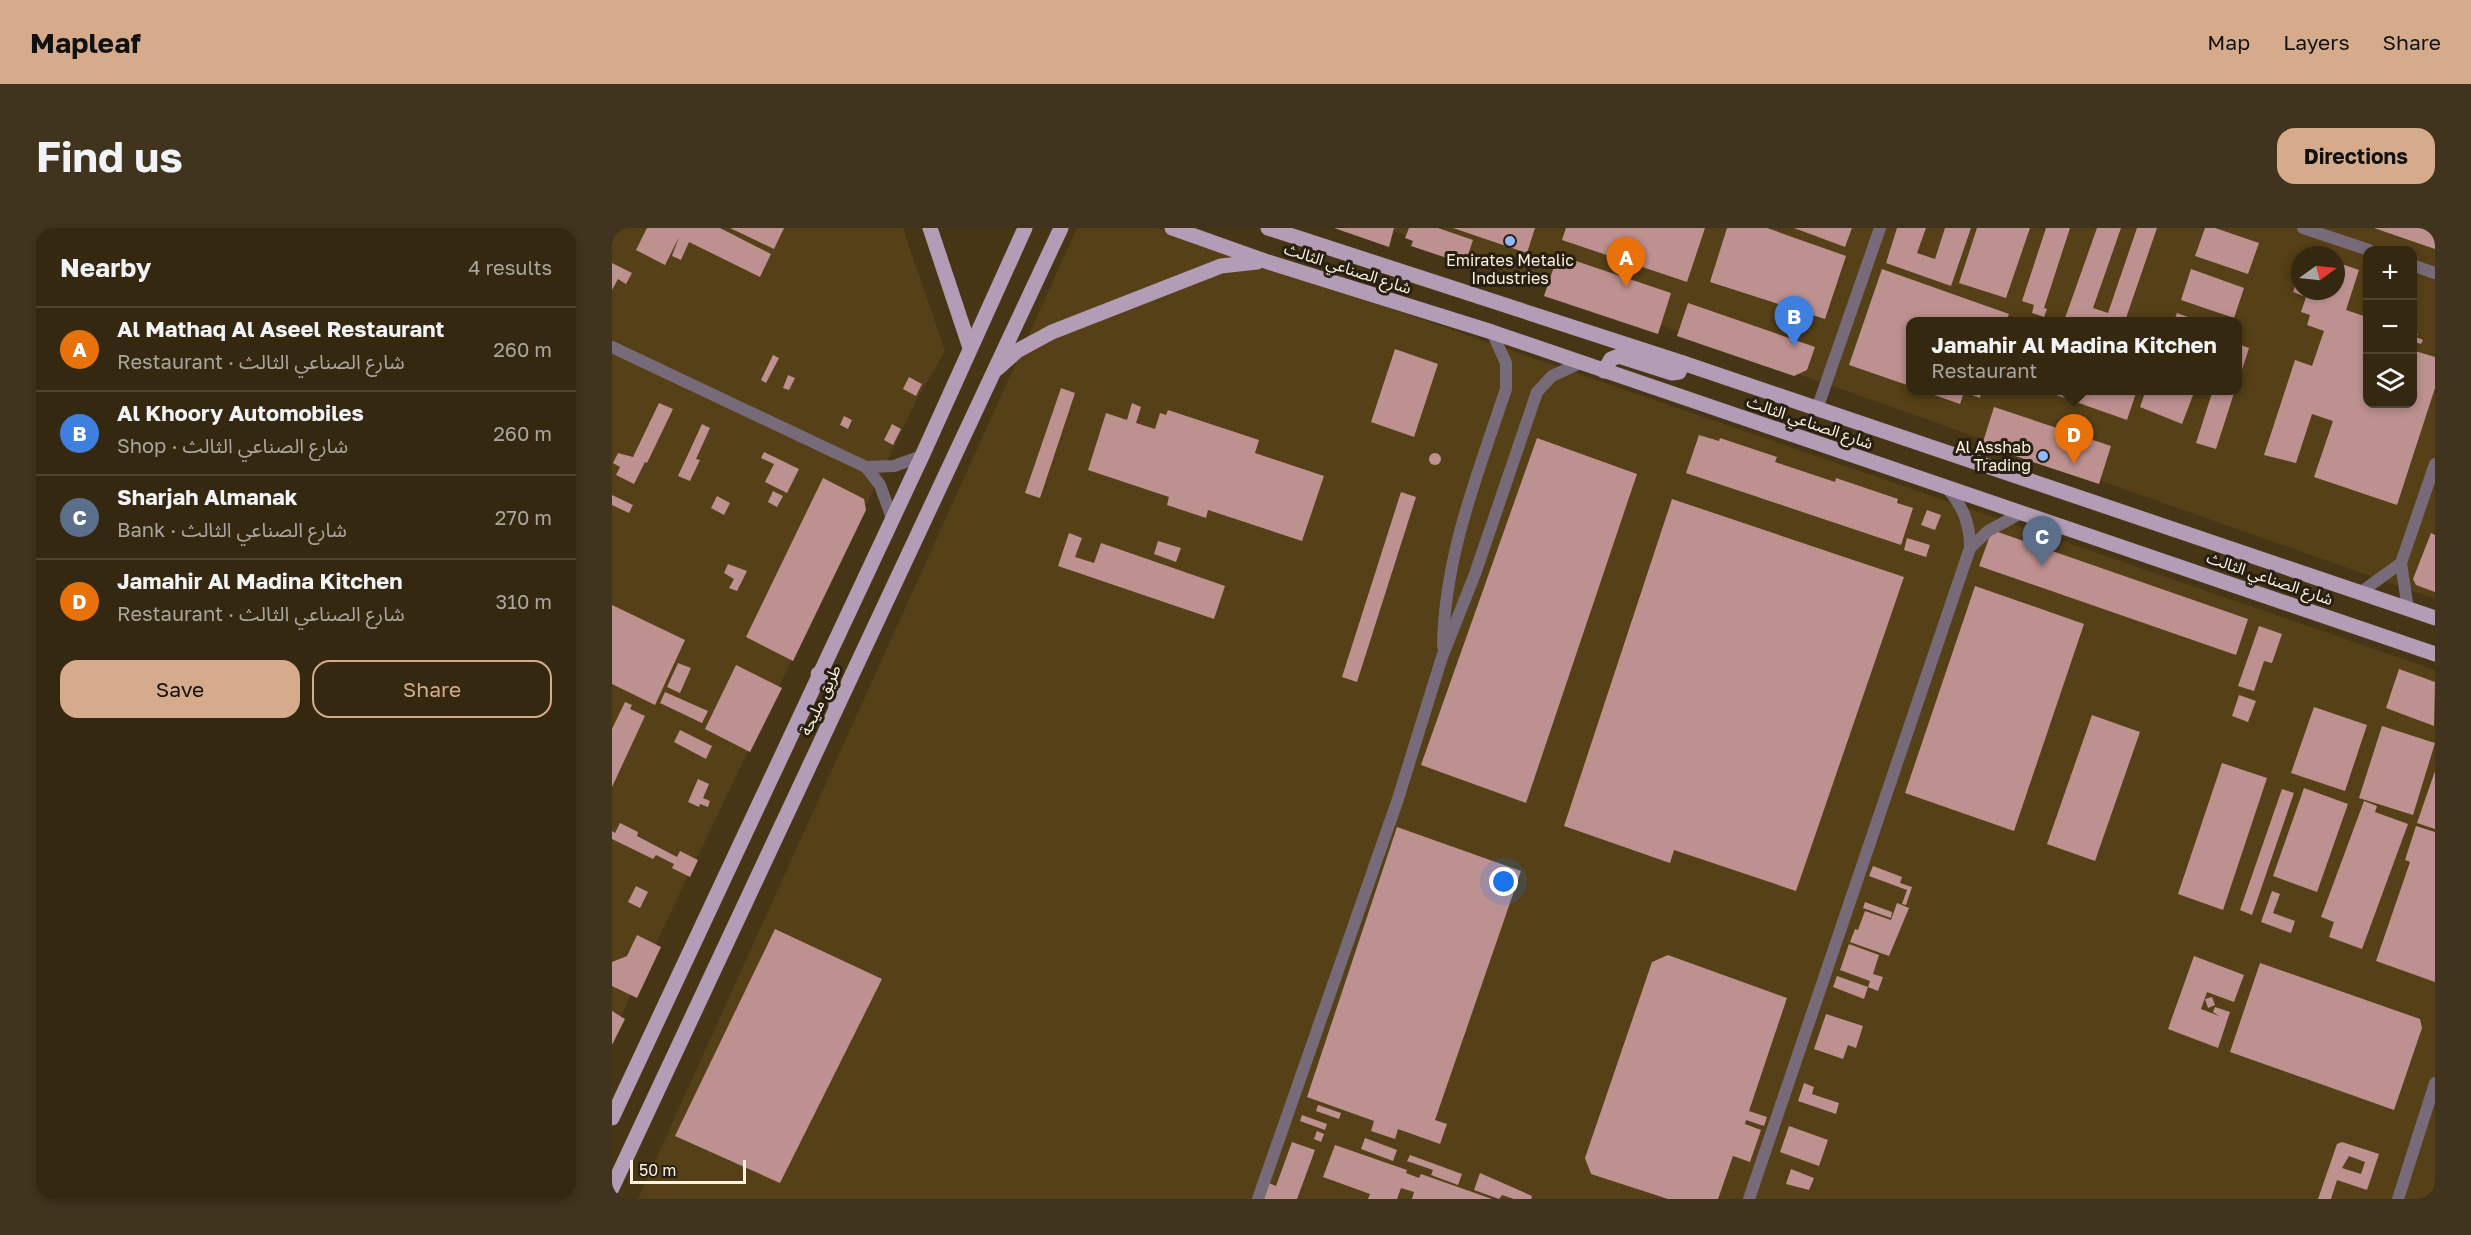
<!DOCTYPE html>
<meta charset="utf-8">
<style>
body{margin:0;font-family:"Golos Text","Noto Sans Arabic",sans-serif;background:#40341e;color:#f1f3f6}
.controls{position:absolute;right:18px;top:18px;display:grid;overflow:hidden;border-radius:12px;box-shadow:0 3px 9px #0003}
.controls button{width:54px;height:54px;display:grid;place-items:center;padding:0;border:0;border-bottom:2px solid #4f4430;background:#352810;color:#f1f3f6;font:30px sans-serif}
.compass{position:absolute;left:1679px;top:18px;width:54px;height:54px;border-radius:50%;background:#352810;box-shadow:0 3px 9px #0003;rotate:75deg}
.scale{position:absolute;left:18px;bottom:15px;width:116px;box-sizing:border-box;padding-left:6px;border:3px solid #fcf2df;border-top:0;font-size:16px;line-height:21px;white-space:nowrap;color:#fcf2df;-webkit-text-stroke:4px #271f11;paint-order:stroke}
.you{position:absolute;left:892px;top:654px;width:21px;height:21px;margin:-15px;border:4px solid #fff;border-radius:50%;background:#1a73e8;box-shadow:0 0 0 9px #1a73e833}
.badge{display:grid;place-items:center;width:39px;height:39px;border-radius:50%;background:#d6ab8b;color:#fff;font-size:20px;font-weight:700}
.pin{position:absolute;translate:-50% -50px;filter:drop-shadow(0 2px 3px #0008)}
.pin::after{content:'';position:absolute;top:32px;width:21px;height:18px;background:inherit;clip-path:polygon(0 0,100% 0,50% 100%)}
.popup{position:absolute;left:1294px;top:89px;width:336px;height:78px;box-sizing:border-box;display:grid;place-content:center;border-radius:12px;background:#352810;filter:drop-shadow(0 2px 4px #0005);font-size:20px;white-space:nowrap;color:#aaa69f}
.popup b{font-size:22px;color:#f1f3f6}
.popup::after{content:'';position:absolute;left:50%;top:100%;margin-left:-12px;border:12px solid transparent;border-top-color:#352810}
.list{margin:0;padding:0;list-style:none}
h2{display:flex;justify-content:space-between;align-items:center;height:78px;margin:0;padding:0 24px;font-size:26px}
h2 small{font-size:20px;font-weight:400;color:#aaa69f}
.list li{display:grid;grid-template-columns:39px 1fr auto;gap:18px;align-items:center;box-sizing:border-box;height:84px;padding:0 24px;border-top:2px solid #4f4430}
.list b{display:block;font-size:22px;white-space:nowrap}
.list p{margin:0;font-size:20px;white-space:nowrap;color:#aaa69f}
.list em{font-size:20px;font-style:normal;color:#aaa69f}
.actions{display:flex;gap:12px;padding:18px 24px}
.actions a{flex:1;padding:14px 0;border:2px solid #d6ab8b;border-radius:18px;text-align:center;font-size:21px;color:#d6ab8b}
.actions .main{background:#d6ab8b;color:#111}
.icon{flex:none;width:33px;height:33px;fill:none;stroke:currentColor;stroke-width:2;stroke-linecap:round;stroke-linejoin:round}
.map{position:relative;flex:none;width:1823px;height:971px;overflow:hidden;border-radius:18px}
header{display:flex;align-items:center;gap:36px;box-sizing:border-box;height:84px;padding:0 30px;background:#d6ab8b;color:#111}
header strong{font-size:28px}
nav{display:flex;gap:33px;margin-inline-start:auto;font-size:21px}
.intro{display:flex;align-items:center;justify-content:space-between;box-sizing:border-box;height:144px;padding:0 36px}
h1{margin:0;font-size:42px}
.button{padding:15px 27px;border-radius:18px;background:#d6ab8b;color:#111;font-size:21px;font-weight:700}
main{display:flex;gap:36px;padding:0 36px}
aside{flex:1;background:#352810;border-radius:18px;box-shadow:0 3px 9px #0003}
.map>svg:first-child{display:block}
.built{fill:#554017;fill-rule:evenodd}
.building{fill:#bd9190;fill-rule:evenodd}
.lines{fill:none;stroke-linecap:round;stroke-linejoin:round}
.street{stroke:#776b79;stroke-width:12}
.primary{stroke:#b29cb6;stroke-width:15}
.poi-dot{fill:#90b8fd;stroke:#271f11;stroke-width:2}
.labels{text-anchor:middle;stroke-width:6;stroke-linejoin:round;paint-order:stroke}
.poi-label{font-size:16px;fill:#fcf2df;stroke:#271f11}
.street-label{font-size:16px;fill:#fcf2df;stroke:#271f11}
</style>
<header>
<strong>Mapleaf</strong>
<nav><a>Map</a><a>Layers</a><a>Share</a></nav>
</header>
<div class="intro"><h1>Find us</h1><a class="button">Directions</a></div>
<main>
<aside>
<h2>Nearby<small>4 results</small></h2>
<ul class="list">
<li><span class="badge" style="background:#e8710a">A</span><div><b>Al Mathaq Al Aseel Restaurant</b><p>Restaurant · شارع الصناعي الثالث</p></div><em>260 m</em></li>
<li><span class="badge" style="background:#3f7fe0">B</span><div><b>Al Khoory Automobiles</b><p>Shop · شارع الصناعي الثالث</p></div><em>260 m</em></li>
<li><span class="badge" style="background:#5c6f8a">C</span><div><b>Sharjah Almanak</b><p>Bank · شارع الصناعي الثالث</p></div><em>270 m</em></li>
<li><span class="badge" style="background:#e8710a">D</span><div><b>Jamahir Al Madina Kitchen</b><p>Restaurant · شارع الصناعي الثالث</p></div><em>310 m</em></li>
</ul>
<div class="actions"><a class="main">Save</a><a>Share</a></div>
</aside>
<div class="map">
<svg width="1823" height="971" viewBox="0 0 1823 971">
<rect width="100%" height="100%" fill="#473616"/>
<g class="built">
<path d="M0,0h291l42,123 -28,48 -305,636z"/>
<path d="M465,0h80l1278,442v529h-1797z"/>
<path d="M773,0h1050v371zM1756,22h44v154h-44zM1688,27h36v36h-36zM1298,94h327v68h-327z"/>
</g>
<g class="building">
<path d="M35,0h73l51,26 -11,23 -71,-35 -8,18 -9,-4 7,-19 -14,28 -29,-15z"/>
<path d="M118,0h54l-10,21z"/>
<path d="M722,0h60l-5,19z"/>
<path d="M797,0h29l35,12 -8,24 -54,-18 2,-5 -8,-3z"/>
<path d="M841,0h82l-8,25z"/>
<path d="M954,0h139l-18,54 -125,-42z"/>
<path d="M1115,0h40l79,28 -21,63 -115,-37z"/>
<path d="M1182,0h58l-7,19z"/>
<path d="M1285,0h29l-9,25 18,6 10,-31h26l-20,58 -65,-23z"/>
<path d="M1365,0h53l-24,70 -47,-15z"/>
<path d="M1434,0h24l-26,80 3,1 -3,8 -12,-4 2,-8 -12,-4z"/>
<path d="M1485,0h24l-28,80 15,5 29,-85h20l-32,93h-61z"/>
<path d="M1593,0h10l44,15 -11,31 -53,-18z"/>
<path d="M1762,0h61v21z"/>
<path d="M946,27l113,38 -13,41 -114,-38z"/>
<path d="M1724,34l23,8 -13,40 21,7v87h45v-54l23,7v31l-38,117 -83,-28 19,-56 -21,-7 -16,49 -32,-8 31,-95 17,6 12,-35 -17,-6 3,-10 -9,-3 5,-15 -13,-5 7,-20v19h36z"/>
<path d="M0,35l20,10 -6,11 -8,-5 -6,11z"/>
<path d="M1270,41l127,45 -3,7h-95l-1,65 -61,-21z"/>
<path d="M1579,41l53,19 -10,30 -53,-18z"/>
<path d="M1076,75l127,44 -8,23 -13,6 -117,-40z"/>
<path d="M1565,85l22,8h-25z"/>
<path d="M1800,104l6,2 -2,3 7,3 -2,4 -9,-3z"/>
<path d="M1626,116l11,4 -11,34z"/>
<path d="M783,121l43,15 -24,73 -43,-15z"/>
<path d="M161,127l6,3 -13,25 -5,-3z"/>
<path d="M176,147l7,3 -6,12 -6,-2z"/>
<path d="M297,149l13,7 -6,12 -13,-7z"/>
<path d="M449,160l14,5 -35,105 -15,-5z"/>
<path d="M1370,162l-2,8 -16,-6 -4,12 -37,-13z"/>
<path d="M1430,162h95l-10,30z"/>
<path d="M1534,162h49l-13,34 -42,-17z"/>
<path d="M1601,162h22l-19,59 -20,-6z"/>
<path d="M47,175l14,6 -26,54 -2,-1 -11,22 -18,-9 4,-8 -7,-4 5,-10 15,4z"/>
<path d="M520,175l9,4 -5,16 19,6 5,-16 6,2 2,-5 91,30 -4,13 69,23 -22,65 -94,-31 -2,8 -39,-13 2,-8 -81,-27 18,-57 21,7z"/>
<path d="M1382,179l117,39 -12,38 -117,-39z"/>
<path d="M232,188l8,4 -4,9 -8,-4z"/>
<path d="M90,196l8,4 -14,31 4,1 -10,21 -12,-5z"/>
<path d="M280,196l9,5 -8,16 -9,-5z"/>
<path d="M1087,207l20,6 1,-3 57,19 -2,5 60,20 1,-4 62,21 -1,4 16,5 -12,37 -215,-72z"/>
<path d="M925,210l100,36 -111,329 -105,-38z"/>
<path d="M152,224l35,17 -12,24 -22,-11 9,-18 -13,-6z"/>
<circle cx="823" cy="231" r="6"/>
<path d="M211,250l41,21 2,11 -73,151 -47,-24z"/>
<path d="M161,263l10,5 -6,11 -9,-5z"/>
<path d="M789,264l15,5 -59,185 -15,-5z"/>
<path d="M0,267l21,10 -4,8 -17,-8z"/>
<path d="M105,268l13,7 -6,12 -13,-7z"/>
<path d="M1060,271l232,78 -108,314 -122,-41 -4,13 -106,-37z"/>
<path d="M1315,282l14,5 -6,15 -14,-5z"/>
<path d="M1380,302l256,89 -12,36 -257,-89z"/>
<path d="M457,305l13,5 -7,19 19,6 7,-20 124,43 -11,33 -156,-53z"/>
<path d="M1819,305l4,2v57l-19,-7 -3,-6z"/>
<path d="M1295,310l23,7 -4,12 -22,-7z"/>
<path d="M546,313l23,7 -5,14 -22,-8z"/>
<path d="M116,336l19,7 -10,20 -8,-3 5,-9 -10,-6z"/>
<path d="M1363,358l109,38 -70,207 -109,-38z"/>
<path d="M0,377l73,35 -30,65 -43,-21z"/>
<path d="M1647,398l23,8 -10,29 -8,-2 -10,30 -16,-5z"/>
<path d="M66,435l13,5 -11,25 -13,-6z"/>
<path d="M124,437l46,23 -32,64 -45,-23z"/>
<path d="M1787,441l36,13 -1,44 -48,-18z"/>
<path d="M53,464l43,19 -6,12 -42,-20z"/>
<path d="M1627,467l17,6 -8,21 -16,-6z"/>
<path d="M13,474l7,3 -2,4 15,7 -33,71v-58z"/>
<path d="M1702,479l53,18 -22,66 -54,-18z"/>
<path d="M1480,487l48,17 -45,129 -48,-17z"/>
<path d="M1770,498l53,17 -22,72 -54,-17z"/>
<path d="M68,502l32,16 -6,13 -32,-17z"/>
<path d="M1610,535l45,15 -44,132 -45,-16z"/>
<path d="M1823,543v58l-18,-6z"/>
<path d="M86,551l11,5 -6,14 7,3 -2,6 -8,-3 -1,3 -11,-5z"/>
<path d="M1692,560l44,16 -31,88 -44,-16z"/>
<path d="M1670,561l12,4 -42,122 -12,-5z"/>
<path d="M1752,573l13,5 -2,6 33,12 -46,125 -33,-12 5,-15 -13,-5z"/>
<path d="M8,595l18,9 -1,4 40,21 3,-6 18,9 -8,17 -18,-9 2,-4 -18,-9 -3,4 -41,-20v-8l3,2z"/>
<path d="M1804,598l19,6v150l-59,-21 34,-99 -5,-2z"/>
<path d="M785,599l124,44 -86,249 12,4 -7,20 -42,-15 -3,10 -24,-8 3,-10 -67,-24z"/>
<path d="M1261,638l29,11 -2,6 12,4 -6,18 -4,-1 5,-14 -38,-14z"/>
<path d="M24,658l12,6 -8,16 -12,-6z"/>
<path d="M1660,663l8,3 -7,19 22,8 -4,12 -30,-11z"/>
<path d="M1253,674l27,10 -1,6 -28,-10z"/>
<path d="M1285,675l12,5 -20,48 -39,-14 5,-13 3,1 7,-19 26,9z"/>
<path d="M163,701l107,50 -102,204 -105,-47z"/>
<path d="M25,707l24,12 -24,51 -25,-12v-24l15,-6z"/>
<path d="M1237,716l30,11 -6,19 10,3 -5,14 -10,-4 -4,12 -31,-12 4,-11 31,11 2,-6 -30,-11z"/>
<path d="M1056,727l119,43 -38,113 18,6 -3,9 -18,-6 -1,4 16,6 -11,32 -17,-6 -15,43h-50l-77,-25 -6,-16 67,-196z"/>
<path d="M1582,728l50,19 -10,27 -27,-10 -6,17 18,7 -6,-4 2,-5 15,5 -12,36 -50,-19z"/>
<path d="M1648,735l160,56 2,9 -28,82 -164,-58z"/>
<path d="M1600,769l3,8 -7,3 -3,-9z"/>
<path d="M0,783l13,8 -13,26z"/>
<path d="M1214,786l37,12 -7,22 -8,-3 -5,14 -29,-10z"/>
<path d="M1192,855l10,4 -2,7 27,9 -3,11 -38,-13z"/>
<path d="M706,877l23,8 -2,6 -23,-8z"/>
<path d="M690,887l25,9 -2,6 -25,-9z"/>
<path d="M1177,898l39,14 -9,26 -39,-14z"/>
<path d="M705,903l7,3 -3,8 -7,-3z"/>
<path d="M753,910l32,12 -4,11 -32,-12z"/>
<path d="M680,914l23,8 -18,49h-34l6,-16 7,3z"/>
<path d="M1730,914l37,12 -12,36 -30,-10 -6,19h-13l19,-55zM1737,928l16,6 -4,12 -19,-6z"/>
<path d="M723,917l72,25 -1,3 13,5 2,-4 71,25h-80l2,-7 -13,-4 -4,11h-29l2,-5 -47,-17z"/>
<path d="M798,927l52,19 -4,11 -27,-10 2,-5 -26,-9z"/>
<path d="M1179,941l23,9 -5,12 -23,-6z"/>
<path d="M868,945l52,23 -1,3h-17l-12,-4 -3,4 -25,-9z"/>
</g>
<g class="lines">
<g class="street">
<path d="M1691,0l66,22"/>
<path d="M1800,37l23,8"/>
<path d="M0,119l254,120 28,-1 28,-10"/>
<path d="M1205,181l63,-181"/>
<path d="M254,239l14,18 12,33"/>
<path d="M1358,320l18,-17 33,-18"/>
<path d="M1749,364l40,-29"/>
<path d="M1796,381l-7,-46 34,-99"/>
<path d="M831,419c1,-90 35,-174 63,-258v-26l-14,-31"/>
<path d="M646,971l140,-400 44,-142 33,-83 62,-182 15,-16 28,-13"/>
<path d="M1137,971l221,-651c0,-24 -7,-42 -23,-60"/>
<path d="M1786,971l37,-116"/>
</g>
<g class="primary">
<path d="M318,0l40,120"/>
<path d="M560,0l96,34 224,70 943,322"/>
<path d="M656,0l415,135 752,255"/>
<path d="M385,141l20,-18 35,-19 169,-66 36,-4"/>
<path d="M992,143l7,-12 8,-3 53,17 7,-1 4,-9"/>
<path d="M206,446c13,9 19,19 18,35"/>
<path d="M0,890l310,-662 103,-228"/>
<path d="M0,960l449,-960"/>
</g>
</g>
<g class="poi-dot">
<circle cx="898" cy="13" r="6"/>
<circle cx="1431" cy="228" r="6"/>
</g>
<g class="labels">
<g class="poi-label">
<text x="898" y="38">Emirates Metalic<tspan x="898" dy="18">Industries</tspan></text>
<text x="1419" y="225" text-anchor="end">Al Asshab<tspan x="1419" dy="18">Trading</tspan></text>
</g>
<g class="street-label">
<text transform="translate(736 40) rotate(18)" y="6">شارع الصناعي الثالث</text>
<text transform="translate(1198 194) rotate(19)" y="6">شارع الصناعي الثالث</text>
<text transform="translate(1658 350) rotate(19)" y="6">شارع الصناعي الثالث</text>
<text transform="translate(208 472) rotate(-65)" y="6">طريق مليحة</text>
</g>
</g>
</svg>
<div class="controls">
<button>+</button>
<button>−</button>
<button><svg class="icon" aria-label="layers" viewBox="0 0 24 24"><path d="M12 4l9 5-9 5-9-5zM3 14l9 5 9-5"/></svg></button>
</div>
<svg class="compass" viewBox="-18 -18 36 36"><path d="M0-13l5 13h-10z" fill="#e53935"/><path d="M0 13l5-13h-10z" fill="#aaa69f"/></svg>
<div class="scale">50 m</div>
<div class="you"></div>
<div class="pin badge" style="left:1014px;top:59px;background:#e8710a">A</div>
<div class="pin badge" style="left:1182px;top:118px;background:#3f7fe0">B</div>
<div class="pin badge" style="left:1430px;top:338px;background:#5c6f8a">C</div>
<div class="pin badge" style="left:1462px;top:236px;background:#e8710a">D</div>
<div class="popup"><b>Jamahir Al Madina Kitchen</b>Restaurant</div>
</div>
</main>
